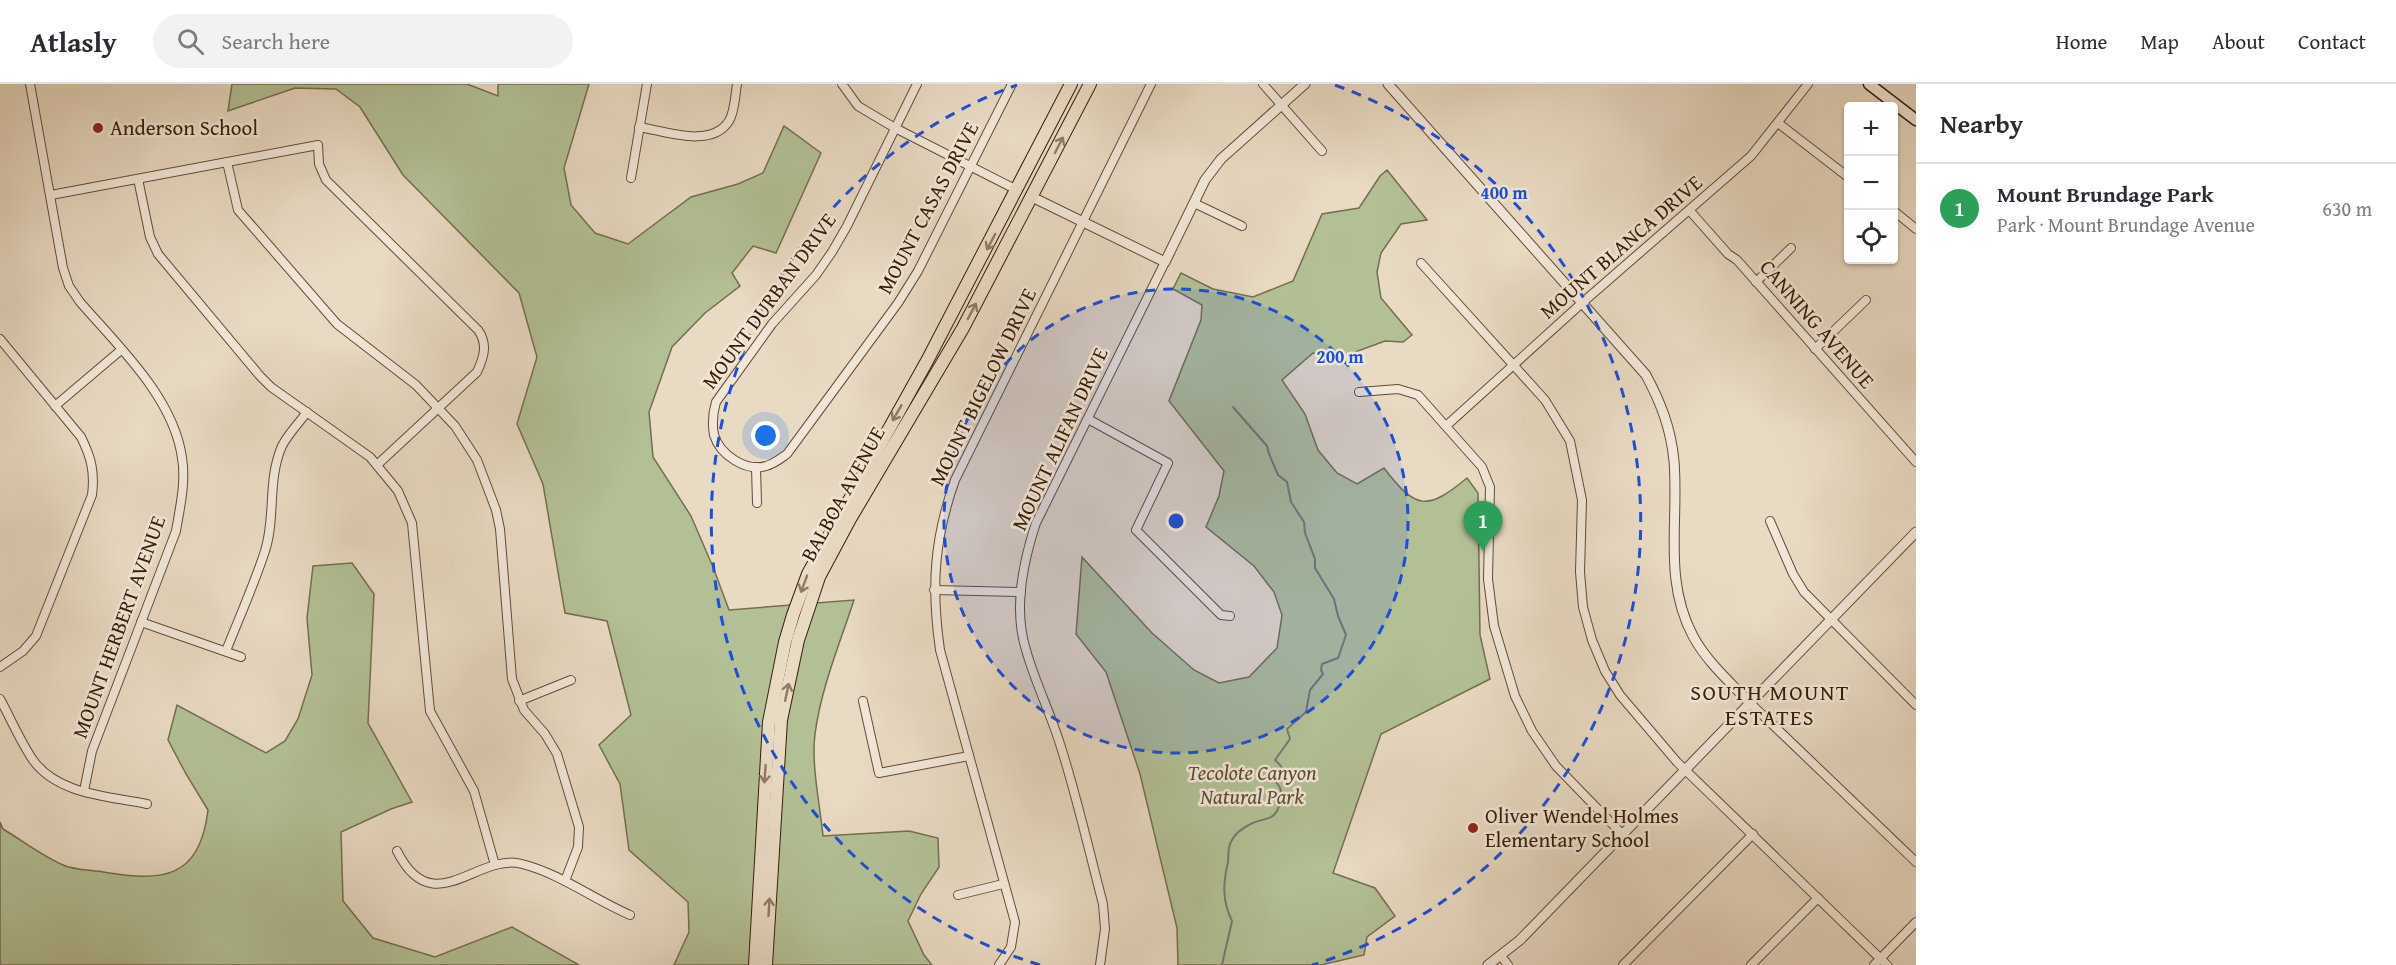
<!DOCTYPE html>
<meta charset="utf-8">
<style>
body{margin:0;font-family:"Gentium Book Plus",serif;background:#f2f2f3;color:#2b2b33}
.controls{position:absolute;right:18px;top:18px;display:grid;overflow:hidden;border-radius:6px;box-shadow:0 2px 4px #0004}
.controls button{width:54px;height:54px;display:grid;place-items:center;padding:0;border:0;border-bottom:2px solid #e1e1e2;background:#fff;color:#2b2b33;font:30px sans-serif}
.you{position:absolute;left:766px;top:352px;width:21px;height:21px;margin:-15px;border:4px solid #fff;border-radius:50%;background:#1a73e8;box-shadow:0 0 0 9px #1a73e833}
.badge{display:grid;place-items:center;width:39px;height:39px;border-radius:50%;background:#8f2418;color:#fff;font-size:20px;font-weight:700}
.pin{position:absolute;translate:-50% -50px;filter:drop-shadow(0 2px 3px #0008)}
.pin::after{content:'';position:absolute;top:32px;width:21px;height:18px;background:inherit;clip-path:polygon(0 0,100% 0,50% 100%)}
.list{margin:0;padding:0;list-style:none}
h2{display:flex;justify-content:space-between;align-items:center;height:78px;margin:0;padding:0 24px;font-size:26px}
h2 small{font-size:20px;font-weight:400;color:#7c7c81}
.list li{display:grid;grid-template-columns:39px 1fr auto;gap:18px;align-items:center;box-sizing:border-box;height:90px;padding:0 24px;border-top:2px solid #e1e1e2}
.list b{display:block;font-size:22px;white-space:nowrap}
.list p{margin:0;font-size:20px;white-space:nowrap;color:#7c7c81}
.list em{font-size:20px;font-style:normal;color:#7c7c81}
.icon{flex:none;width:33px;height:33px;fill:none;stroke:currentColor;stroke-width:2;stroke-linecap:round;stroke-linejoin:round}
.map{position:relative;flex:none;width:1916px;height:881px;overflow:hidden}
header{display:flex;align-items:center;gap:36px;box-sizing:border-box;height:84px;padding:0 30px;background:#fff;border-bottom:2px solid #e1e1e2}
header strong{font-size:28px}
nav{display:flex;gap:33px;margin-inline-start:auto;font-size:21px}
.search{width:420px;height:54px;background:#f2f2f3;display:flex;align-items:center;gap:15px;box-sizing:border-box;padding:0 21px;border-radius:33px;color:#7c7c81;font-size:22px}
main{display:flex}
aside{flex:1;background:#fff}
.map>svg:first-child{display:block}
.green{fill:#b3c096;stroke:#756e4e;stroke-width:1.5}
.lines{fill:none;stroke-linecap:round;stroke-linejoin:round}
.stream{stroke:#747974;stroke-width:2}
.minor-casing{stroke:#644b35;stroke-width:10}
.tertiary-casing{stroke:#644b35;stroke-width:11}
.secondary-casing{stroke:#371b06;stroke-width:13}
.primary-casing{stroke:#371b06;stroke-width:14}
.minor{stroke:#f1e7d8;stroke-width:8}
.tertiary{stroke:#f1e7d8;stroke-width:9}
.secondary{stroke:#f1e7d8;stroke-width:10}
.primary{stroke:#e9dac3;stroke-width:12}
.oneway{stroke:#907a64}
.ring{fill:none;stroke:#1d4ed8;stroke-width:3;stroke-dasharray:10 8}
.poi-dot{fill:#8f2418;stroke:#f1e7d8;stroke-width:2}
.labels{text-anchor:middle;stroke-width:5;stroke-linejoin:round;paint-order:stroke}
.poi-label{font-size:21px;fill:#371b06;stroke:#f1e7d8;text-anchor:start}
.street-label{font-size:21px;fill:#371b06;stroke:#f1e7d8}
.park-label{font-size:21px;font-style:italic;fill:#5c4d31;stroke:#f1e7d8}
.neighbourhood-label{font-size:22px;letter-spacing:1.5px;fill:#371b06;stroke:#f1e7d8}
.centre{fill:#1d4ed8;stroke:#f1e7d8;stroke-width:3}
.ring-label{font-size:18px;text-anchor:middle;font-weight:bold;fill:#1d4ed8;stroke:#f1e7d8;stroke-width:5;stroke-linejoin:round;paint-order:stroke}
</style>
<header>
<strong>Atlasly</strong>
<div class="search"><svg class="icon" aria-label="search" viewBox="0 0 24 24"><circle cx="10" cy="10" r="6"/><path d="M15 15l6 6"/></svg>Search here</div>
<nav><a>Home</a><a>Map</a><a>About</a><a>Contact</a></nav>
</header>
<main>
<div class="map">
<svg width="1916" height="881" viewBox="0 0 1916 881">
<rect width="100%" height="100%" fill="#e9dac3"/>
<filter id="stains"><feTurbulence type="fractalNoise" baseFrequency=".00333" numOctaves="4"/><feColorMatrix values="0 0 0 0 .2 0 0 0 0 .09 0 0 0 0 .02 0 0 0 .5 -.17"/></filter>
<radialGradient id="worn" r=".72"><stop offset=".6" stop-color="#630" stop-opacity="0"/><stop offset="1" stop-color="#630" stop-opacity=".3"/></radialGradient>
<g class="green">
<path d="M232,0h235l31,12v-12h91l-25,84 7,37 24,28 33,11 63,-47 47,-13 25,-11 21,-47 37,27 -45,100 -23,-7 -21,27 8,13 -35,27 -33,34 -23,65 4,45 38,59 22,51 16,43 125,-10c-14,43 -33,88 -39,134 -4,29 5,72 8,102l86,-5 29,7 1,29 -18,27 -13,27 16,34 8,10h-258l15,-33 -1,-30 -59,-52 -9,-66 -21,-39 32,-30 -24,-94 -42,-8 -22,-129 -26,-60 20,-67 -18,-64 -116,-118 -43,-68 -24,-18 -41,-1 -67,23z"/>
<path d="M1387,86l40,50 -26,4 -20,29 -4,19 4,26 31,37 -9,7 -18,-1 -46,17 -26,-5 -31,27 23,34 13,36 19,23 20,11 27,-16c32,42 43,43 83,10l11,15 2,142 10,44 -109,55 -48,139 42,15 20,28 -28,21 -3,18 -43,10h-143l-1,-37 -37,-154 -34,-102 -30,-38 6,-77 70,76 42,37 25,13 30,-6 28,-29 5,-33 -8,-23 -20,-26 -48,-39 13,-31 5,-25 -55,-70 32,-81 1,-15 -29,-16 8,-16 32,16 40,8 40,-16 29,-67 37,-6 21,-32z"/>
<path d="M352,479l22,31 -6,129 44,79 -21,7 -50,23 2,69 30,37 62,19 77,-30 67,38h-579v-143l3,7c20,12 39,27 60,36 11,5 27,5 40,7 60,10 97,7 105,-62l-22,-36 -18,-34 9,-35 89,48 19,-12 13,-22 14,-44 -5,-57 6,-52z"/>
</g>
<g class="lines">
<g class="stream">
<path d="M0,879l1,2"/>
<path d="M1222,881l10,-44c-10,-20 -9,-38 -4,-59 1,-8 -1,-14 4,-22 3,-6 11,-12 17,-15 10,-7 22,-3 28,-14 3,-6 6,-17 3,-23 -1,-3 -4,-5 -5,-8l7,-9 -1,-5 -6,-6 15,-21 -3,-10 19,-17 4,-22 13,-16 -2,-4 1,-6 16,-6 8,-23 -8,-19 -4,-17 -19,-31v-9l-10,-26 -1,-11 -13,-20 -4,-20 -9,-7 -9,-21 -2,-8 -34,-39"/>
</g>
<g class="minor-casing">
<g id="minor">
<path d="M30,0l33,184 6,18 11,16c38,44 94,96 102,156 4,24 -2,49 -6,73l-84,220 -8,40"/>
<path d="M842,0l16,22 37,22 122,62"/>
<path d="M917,0l-70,142 -15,26 -16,23 -44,49 -56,78c-3,10 -4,22 -2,33 6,20 32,37 52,31 8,-2 14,-7 21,-12l111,-151 20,-32 94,-187"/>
<path d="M1263,0l59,67"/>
<path d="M1778,39l70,54"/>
<path d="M639,43c26,4 72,22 90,-6 6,-10 6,-25 8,-37"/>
<path d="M227,78l11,48 99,114 79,61 39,41 22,34 19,50 4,19 12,150 12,31 21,24 12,20 22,73 -1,20 -13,34"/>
<path d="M631,94l16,-94"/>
<path d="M138,95l12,58 8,17 102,122 11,11 99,70 28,34 14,32 18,188 44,80 21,74"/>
<path d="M51,111l267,-50 1,19 7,16 152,150c10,14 6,27 -1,42l-100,93"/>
<path d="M1194,119l48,23"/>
<path d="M1690,127l38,43 9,6 179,202"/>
<path d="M1894,127l22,18"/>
<path d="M1421,179l124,137 25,41 12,59 -2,72 3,35 9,33 13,31 15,24 57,67 210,203"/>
<path d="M1756,198l35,-34"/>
<path d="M0,255l81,98c10,20 14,35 11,58l-56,141 -13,15 -23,16"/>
<path d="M1815,265l51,-49"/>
<path d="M1359,308l39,-3 20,6 64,72 8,20 -2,92 6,47 21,70 17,35 24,35 66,68"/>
<path d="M55,322l66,-56"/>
<path d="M1088,335l80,44 -32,67 85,85 9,1"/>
<path d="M1446,342l136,-123 169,-147 57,-72"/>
<path d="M756,383l1,36"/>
<path d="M1770,437l23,53 11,18 112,113"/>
<path d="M934,506l87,2"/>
<path d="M141,538l100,35"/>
<path d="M226,567c13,-33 28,-66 39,-100 11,-34 2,-71 17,-105 6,-12 17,-23 25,-34"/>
<path d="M0,615c11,20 20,42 33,61 25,35 76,36 114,44"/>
<path d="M519,617l52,-21"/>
<path d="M863,617l16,72 90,-17"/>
<path d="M1749,618l167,160"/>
<path d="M397,767c36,72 80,1 125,13 39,10 71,35 108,51"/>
<path d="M958,811l45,-11"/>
<path d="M1501,872l7,9"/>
<path d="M999,881l12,-18 4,-25 -75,-272c-9,-63 -6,-111 15,-170l196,-396"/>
<path d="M1100,881l5,-36 -2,-25c-14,-53 -26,-107 -43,-160 -10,-32 -25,-62 -34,-94 -13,-41 -3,-88 10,-127l129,-261"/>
<path d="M1623,881l130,-131"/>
<path d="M1751,881l67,-67"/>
<path d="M1874,881l42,-43"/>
</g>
</g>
<g class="tertiary-casing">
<g id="tertiary">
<path d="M1388,0l258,291c15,28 25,54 28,86 5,60 -11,119 19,175 14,26 37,46 56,66"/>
<path d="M1032,113l133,65 40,-82 16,-21 84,-75"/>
<path d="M1488,881l32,-25 396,-408"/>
</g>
</g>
<g class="secondary-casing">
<path id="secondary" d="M1869,0l47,36"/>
</g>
<g class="primary-casing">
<g id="primary">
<path d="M755,881l14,-243 16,-80 8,-27 15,-41 119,-213 144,-277"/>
<path d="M766,881l15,-245 17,-80 21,-63 31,-58 113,-191 127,-244"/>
</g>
</g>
<use href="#minor" class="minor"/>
<use href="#tertiary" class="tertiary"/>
<use href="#secondary" class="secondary"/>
<use href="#primary" class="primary"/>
</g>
<defs><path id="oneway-shaft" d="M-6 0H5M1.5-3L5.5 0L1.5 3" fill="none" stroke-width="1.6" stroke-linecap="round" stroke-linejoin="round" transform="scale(1.5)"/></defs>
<g class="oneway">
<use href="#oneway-shaft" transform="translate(1059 61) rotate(-63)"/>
<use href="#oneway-shaft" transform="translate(991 158) rotate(118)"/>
<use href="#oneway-shaft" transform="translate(972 227) rotate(-62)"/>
<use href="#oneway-shaft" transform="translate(897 329) rotate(120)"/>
<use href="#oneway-shaft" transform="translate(804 500) rotate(110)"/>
<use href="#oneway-shaft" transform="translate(787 608) rotate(-78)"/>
<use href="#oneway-shaft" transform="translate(765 690) rotate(94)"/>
<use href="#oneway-shaft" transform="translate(769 823) rotate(-87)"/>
</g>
<circle cx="1176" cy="437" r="232" fill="#1d4ed8" fill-opacity=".12"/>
<g class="ring">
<circle cx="1176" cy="437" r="232"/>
<path d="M1040 881A464 464 0 0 1 1017 1M1335 1A464 464 0 0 1 1312 881"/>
</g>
<g class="poi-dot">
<circle cx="98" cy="44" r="6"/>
<circle cx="1473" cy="744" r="6"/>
</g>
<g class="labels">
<g class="poi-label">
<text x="110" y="51">Anderson School</text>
<text x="1485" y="739">Oliver Wendel Holmes<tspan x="1485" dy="24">Elementary School</tspan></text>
</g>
<g class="street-label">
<text transform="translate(928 124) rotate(-62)" y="7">MOUNT CASAS DRIVE</text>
<text transform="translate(1621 163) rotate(-41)" y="7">MOUNT BLANCA DRIVE</text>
<text transform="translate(769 217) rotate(-54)" y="7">MOUNT DURBAN DRIVE</text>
<text transform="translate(1817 240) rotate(49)" y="7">CANNING AVENUE</text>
<text transform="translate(983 303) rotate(-64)" y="7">MOUNT BIGELOW DRIVE</text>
<text transform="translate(1060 355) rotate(-65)" y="7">MOUNT ALIFAN DRIVE</text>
<text transform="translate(843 410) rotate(-61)" y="7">BALBOA AVENUE</text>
<text transform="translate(119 543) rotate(-70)" y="7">MOUNT HERBERT AVENUE</text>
</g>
<g class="park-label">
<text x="1252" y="696">Tecolote Canyon<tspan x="1252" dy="24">Natural Park</tspan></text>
</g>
<g class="neighbourhood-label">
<text x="1770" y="616">SOUTH MOUNT<tspan x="1770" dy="25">ESTATES</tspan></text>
</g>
</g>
<circle cx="1176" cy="437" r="9" class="centre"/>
<g class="ring-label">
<text x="1504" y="115">400 m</text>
<text x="1340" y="279">200 m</text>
</g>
<rect width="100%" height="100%" filter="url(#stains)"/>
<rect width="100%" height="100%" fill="url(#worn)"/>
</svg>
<div class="controls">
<button>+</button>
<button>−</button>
<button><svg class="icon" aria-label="locate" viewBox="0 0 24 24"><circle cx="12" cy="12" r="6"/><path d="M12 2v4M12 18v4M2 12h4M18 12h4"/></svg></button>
</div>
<div class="you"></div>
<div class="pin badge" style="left:1483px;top:467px;background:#2e9e5b">1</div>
</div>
<aside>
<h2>Nearby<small></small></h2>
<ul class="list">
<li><span class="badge" style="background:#2e9e5b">1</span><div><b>Mount Brundage Park</b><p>Park · Mount Brundage Avenue</p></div><em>630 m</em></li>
</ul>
</aside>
</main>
